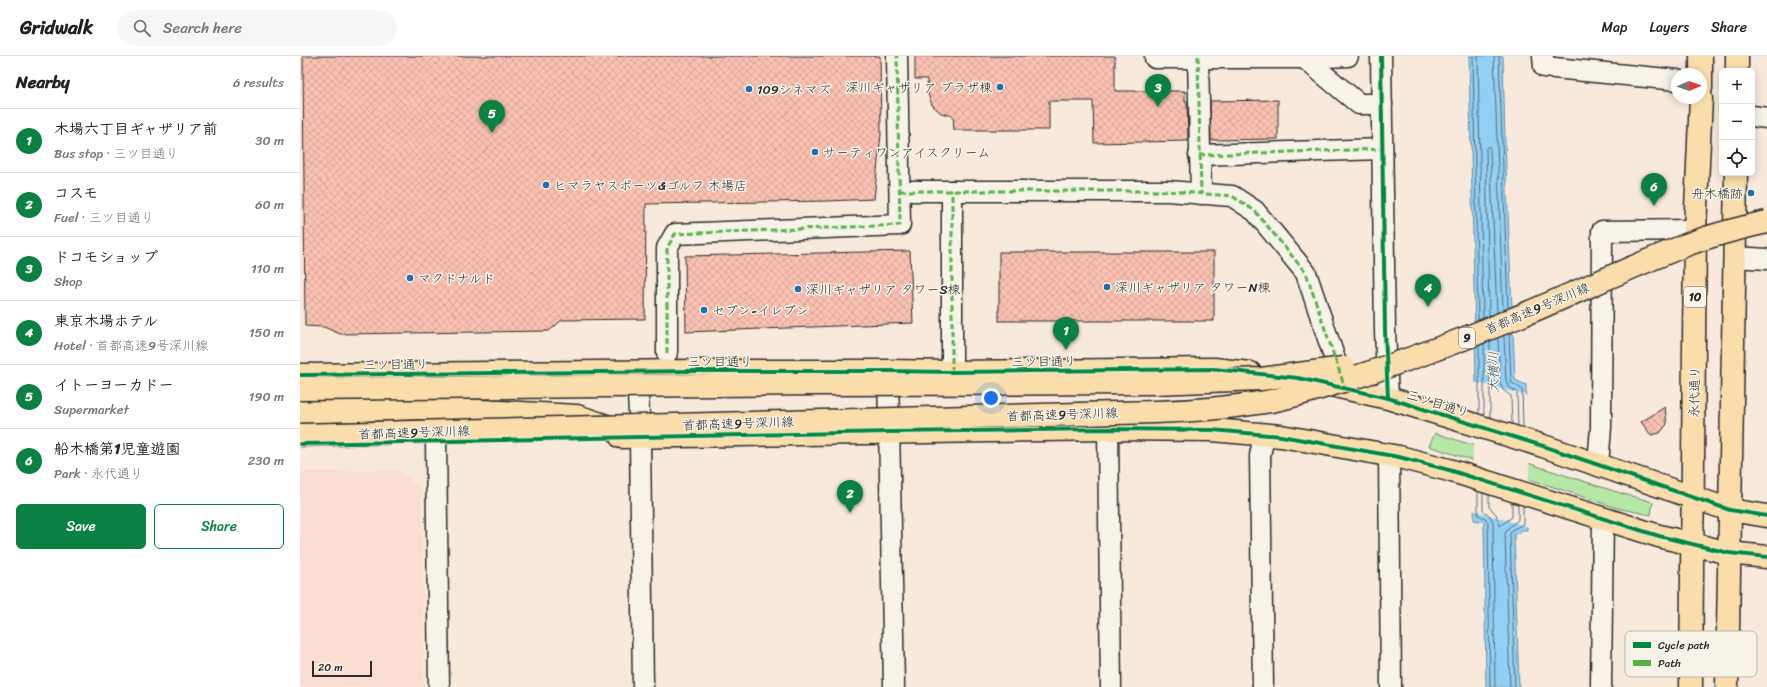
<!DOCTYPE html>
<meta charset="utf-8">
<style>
body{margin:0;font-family:Sriracha,"Klee One",sans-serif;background:#f6f6f6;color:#222}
.controls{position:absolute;right:12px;top:12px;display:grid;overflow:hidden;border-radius:6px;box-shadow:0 2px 10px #0003}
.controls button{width:36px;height:36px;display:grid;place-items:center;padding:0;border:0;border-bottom:1px solid #e0e0e0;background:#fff;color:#222;font:20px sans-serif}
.compass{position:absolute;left:1371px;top:12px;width:36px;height:36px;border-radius:50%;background:#fff;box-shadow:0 2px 10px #0003;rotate:88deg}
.scale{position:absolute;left:12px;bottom:10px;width:60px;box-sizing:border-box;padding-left:4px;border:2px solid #2b2b2b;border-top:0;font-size:11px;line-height:14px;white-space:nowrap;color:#2b2b2b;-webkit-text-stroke:3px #f7f3e8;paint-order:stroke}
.you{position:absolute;left:691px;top:342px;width:14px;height:14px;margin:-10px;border:3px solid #fff;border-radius:50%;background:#1a73e8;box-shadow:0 0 0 6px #1a73e833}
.badge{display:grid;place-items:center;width:26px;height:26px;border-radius:50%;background:#0b8043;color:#fff;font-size:13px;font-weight:700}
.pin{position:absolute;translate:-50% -33px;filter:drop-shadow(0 1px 2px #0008)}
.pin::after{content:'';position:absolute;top:21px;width:14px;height:12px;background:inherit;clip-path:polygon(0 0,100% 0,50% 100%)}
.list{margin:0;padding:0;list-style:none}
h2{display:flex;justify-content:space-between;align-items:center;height:52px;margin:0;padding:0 16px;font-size:17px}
h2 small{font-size:13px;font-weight:400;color:#767676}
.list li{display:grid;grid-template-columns:26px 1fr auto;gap:12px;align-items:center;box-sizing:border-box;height:64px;padding:0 16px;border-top:1px solid #e0e0e0}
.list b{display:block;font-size:15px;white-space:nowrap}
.list p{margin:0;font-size:13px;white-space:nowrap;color:#767676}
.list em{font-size:13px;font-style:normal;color:#767676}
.actions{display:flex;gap:8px;padding:12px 16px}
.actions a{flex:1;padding:9px 0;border:1px solid #0b8043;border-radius:6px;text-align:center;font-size:14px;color:#0b8043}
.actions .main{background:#0b8043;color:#fff}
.icon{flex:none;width:22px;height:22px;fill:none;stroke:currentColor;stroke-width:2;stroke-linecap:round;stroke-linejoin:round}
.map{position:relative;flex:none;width:1467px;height:631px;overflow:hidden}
header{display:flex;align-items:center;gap:24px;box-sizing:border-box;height:56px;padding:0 20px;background:#fff;border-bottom:1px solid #e0e0e0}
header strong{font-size:19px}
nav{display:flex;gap:22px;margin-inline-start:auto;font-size:14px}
.search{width:280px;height:36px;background:#f6f6f6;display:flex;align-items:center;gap:10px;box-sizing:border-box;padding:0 14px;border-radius:22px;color:#767676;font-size:15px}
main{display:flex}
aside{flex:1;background:#fff}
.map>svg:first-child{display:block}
.built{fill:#f9ddd0}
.grass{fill:#b5e7a7;stroke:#708969}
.water{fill:#93cff3;stroke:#698da3}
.pier{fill:#f8e9dd}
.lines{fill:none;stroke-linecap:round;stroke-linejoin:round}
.shore{stroke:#556d7b;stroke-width:1}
.building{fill:url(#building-cross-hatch);stroke:#2b2b2b}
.minor-casing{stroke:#2b2b2b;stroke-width:23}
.major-casing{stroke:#2b2b2b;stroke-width:25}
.highway-casing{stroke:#2b2b2b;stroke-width:25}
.minor{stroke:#f7f3e8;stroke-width:20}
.major{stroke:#faddab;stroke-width:22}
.highway{stroke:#faddab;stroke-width:22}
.highway-bridge-casing{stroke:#2b2b2b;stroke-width:25;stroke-linecap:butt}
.highway-bridge{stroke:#faddab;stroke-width:22}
.quiet{stroke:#56b246;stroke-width:3;stroke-dasharray:6 3;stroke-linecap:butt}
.cycleway-casing{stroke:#f7f3e8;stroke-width:6}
.cycleway{stroke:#00873e;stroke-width:4}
.poi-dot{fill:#1f6fb2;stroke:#f7f3e8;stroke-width:1.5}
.labels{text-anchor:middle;stroke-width:3;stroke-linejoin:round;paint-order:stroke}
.shield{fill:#f7f3e8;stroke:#686764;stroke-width:1}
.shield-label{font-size:12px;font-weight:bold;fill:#2b2b2b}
.poi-label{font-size:13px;fill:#2b2b2b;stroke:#f7f3e8;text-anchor:start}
.street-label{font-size:13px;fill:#2b2b2b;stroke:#f7f3e8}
.water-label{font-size:14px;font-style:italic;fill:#45545d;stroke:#f7f3e8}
.key{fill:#f7f3e8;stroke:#bab7af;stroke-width:1}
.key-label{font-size:11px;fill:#2b2b2b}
</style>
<header>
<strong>Gridwalk</strong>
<div class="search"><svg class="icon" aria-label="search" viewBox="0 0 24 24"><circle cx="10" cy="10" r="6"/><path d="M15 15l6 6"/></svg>Search here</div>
<nav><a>Map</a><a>Layers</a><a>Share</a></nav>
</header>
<main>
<aside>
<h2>Nearby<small>6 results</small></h2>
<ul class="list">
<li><span class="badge">1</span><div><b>木場六丁目ギャザリア前</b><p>Bus stop · 三ツ目通り</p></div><em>30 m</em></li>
<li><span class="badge">2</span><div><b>コスモ</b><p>Fuel · 三ツ目通り</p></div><em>60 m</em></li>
<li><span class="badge">3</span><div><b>ドコモショップ</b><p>Shop</p></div><em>110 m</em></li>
<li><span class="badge">4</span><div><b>東京木場ホテル</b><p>Hotel · 首都高速9号深川線</p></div><em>150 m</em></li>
<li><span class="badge">5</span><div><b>イトーヨーカドー</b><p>Supermarket</p></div><em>190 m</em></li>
<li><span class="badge">6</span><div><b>船木橋第1児童遊園</b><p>Park · 永代通り</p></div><em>230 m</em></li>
</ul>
<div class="actions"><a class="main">Save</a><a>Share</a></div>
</aside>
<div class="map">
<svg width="1467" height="631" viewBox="0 0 1467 631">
<defs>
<pattern id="building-cross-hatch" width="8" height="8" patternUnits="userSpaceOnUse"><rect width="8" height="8" fill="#fac1b1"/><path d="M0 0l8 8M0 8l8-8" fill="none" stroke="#d6a698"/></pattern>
</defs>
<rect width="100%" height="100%" fill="#f8e9dd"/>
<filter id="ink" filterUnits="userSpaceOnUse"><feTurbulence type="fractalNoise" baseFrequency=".025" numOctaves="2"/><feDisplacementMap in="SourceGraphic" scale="8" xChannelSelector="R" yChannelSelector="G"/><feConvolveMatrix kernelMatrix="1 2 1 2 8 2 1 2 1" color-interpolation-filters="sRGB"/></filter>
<g filter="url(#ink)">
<path class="built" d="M99,414l23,21 2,196h-124v-215z"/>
<path class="grass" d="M1135,377l185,60 33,9 -2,13 -34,-7 -188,-62z"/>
<path class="water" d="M1169,0h34l2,87 10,237 11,5 1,145h-7v3l-6,1 5,153h-33l-2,-165 -10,-2 2,-137z"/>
<path class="pier" d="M1174,326l55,14v131l-57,-17z"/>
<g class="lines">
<g class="shore">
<path d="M1173,0l5,264"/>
<path d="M1178,0l5,262"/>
<path d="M1194,0l9,254"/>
<path d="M1199,0l9,252"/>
<path d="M1189,260l-3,-168 2,-2 2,2 7,165"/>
<path d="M1209,278l2,46 1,3 10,6 1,38"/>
<path d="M1204,280l2,45 3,6 8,5 1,34"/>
<path d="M1198,282l2,45 3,7 8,6 1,28"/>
<path d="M1190,285v76"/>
<path d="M1184,288v71"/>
<path d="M1179,290v68"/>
<path d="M1178,436v23l7,3 3,4 2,165"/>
<path d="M1183,437v18l7,5 3,6 2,165"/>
<path d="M1189,439v12l7,7 4,12 12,-9v-15"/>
<path d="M1210,631l-5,-153 3,-6 10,-8v-16"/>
<path d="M1215,631l-5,-153 2,-4 11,-6v-18"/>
</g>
</g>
<g class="building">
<path d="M3,0h577l1,78 -7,65 -46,2 -182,3 -1,115 -83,1 -13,11 -209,3 -16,-7 -19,-1z"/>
<path d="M615,0h200v35h70v10h2l1,40 -94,2 -1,-42h-44v29h-95l-1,-14 -12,-3 -9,-8 -4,-11 -1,-15h-12z"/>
<path d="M978,44v39l-67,1 -1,-39z"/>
<path d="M610,195l3,72 -227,9 -1,-76z"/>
<rect x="699" y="196" width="215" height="69"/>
<path d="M1365,351l2,17 -7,9 -9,2 -10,-13z"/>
</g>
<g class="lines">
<g class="minor-casing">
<g id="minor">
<path d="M855,0v2h149"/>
<path d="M898,0l3,138"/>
<path d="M1048,0l-44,2 55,46h23"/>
<path d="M1081,0l4,275 3,67"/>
<path d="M1243,0l1,11 133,13"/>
<path d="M1452,60l15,2"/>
<path d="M899,99l183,-6"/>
<path d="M600,135h268l64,5 23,15 51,62 37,110"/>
<path d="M1434,201l33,2"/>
<path d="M367,297v-105l8,-14 225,-9 -3,-169"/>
<path d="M337,315l3,66 3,250"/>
<path d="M588,315l6,316"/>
<path d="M652,316v-181"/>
<path d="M808,373l3,258"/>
<path d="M136,385l3,246"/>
<path d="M1089,399l2,232"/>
<path d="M1298,409l3,-38 1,-196 93,-1"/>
<path d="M963,631l-3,-231 4,-21"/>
<path d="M1301,631l2,-169"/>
</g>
</g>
<g class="major-casing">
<g id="major">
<path d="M1437,15v-15"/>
<path d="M1401,32v-32"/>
<path d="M0,319l391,-4h197l64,1 262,-3 36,4"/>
<path d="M1022,327l66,15 155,48 187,64 37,6"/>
<path d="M321,381l487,-8 104,1 69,6 118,21 50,13 210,66 70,17 38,4"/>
<path d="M1391,631l4,-457 6,-132"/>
<path d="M1427,631l9,-514"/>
</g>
</g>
<g class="highway-casing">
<path id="highway" d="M0,356l125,-4 152,8 63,21"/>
</g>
<use href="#minor" class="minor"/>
<use href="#major" class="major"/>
<use href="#highway" class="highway"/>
<g class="highway-bridge-casing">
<g id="highway-bridge">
<path d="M0,333l520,-5 334,-1 107,-4 83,-11"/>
<path d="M0,379l855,-23c37,-1 73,-4 110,-10 26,-4 52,-13 78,-21 58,-18 114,-39 170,-62 58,-24 115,-51 173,-74 26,-10 54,-17 81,-23"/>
</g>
</g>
<use href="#highway-bridge" class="highway-bridge"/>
<g class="quiet">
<path d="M898,0l3,138"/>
<path d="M899,99l183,-6"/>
<path d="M600,135h268l64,5 23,15 51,62 39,115"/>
<path d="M367,297v-105l8,-14 225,-9 -3,-169"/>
<path d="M652,316v-181"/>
</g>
<g class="cycleway-casing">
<g id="cycleway">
<path d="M1081,0l4,275 3,67"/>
<path d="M0,319l391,-4h197l64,1 262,-3 84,9 90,20 155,48 187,64 37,6"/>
<path d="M0,388l590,-12 218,-3 104,1 69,6 118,21 50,13 210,66 70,17 38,4"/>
</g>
</g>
<use href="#cycleway" class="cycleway"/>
</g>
</g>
<g class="poi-dot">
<circle cx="700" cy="31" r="4"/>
<circle cx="449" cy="33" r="4"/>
<circle cx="515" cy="96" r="4"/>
<circle cx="246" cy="129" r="4"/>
<circle cx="1451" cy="137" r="4"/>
<circle cx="110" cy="222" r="4"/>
<circle cx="807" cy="231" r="4"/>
<circle cx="498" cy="233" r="4"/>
<circle cx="404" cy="254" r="4"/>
</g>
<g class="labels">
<g class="shield">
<rect x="1384" y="231" width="22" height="20" rx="3"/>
<rect x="1159" y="272" width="16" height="20" rx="3"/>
</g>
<g class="shield-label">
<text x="1395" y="245">10</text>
<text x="1167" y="286">9</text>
</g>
<g class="poi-label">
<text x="692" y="36" text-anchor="end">深川ギャザリア プラザ棟</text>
<text x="457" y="38">109シネマズ</text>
<text x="523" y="101">サーティワンアイスクリーム</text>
<text x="254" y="134">ヒマラヤスポーツ&amp;ゴルフ 木場店</text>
<text x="1443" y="142" text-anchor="end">舟木橋跡</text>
<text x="118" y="227">マクドナルド</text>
<text x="815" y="236">深川ギャザリア タワーN棟</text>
<text x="506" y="238">深川ギャザリア タワーS棟</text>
<text x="412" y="259">セブン-イレブン</text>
</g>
<g class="street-label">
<text transform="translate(1237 252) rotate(-23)" y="5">首都高速9号深川線</text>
<text x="420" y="310">三ツ目通り</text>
<text transform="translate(744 305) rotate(-1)" y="5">三ツ目通り</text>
<text transform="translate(96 308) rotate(-1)" y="5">三ツ目通り</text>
<text transform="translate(1394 336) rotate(-89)" y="5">永代通り</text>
<text transform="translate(1138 347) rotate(17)" y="5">三ツ目通り</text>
<text transform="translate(762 358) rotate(-2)" y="5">首都高速9号深川線</text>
<text transform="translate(438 367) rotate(-2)" y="5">首都高速9号深川線</text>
<text transform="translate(114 376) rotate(-2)" y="5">首都高速9号深川線</text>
</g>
<g class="water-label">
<text transform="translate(1193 316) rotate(-91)" y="5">大横川</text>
</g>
</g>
<rect x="1325" y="575" width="132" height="46" rx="6" class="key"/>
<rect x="1333" y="586" width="18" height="6" fill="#00873e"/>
<rect x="1333" y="604" width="18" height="6" fill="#56b246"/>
<g class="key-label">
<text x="1358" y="593">Cycle path</text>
<text x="1358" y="611">Path</text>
</g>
</svg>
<div class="controls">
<button>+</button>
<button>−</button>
<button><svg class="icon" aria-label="locate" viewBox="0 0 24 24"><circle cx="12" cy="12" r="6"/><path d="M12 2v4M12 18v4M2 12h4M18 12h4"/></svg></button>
</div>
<svg class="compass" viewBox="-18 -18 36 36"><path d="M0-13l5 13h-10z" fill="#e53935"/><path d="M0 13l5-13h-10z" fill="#767676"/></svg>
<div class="scale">20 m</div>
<div class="you"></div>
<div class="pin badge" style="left:766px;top:294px">1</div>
<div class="pin badge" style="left:550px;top:457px">2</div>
<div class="pin badge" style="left:858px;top:51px">3</div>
<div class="pin badge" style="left:1128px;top:251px">4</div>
<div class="pin badge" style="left:192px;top:77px">5</div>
<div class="pin badge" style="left:1354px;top:150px">6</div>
</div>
</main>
